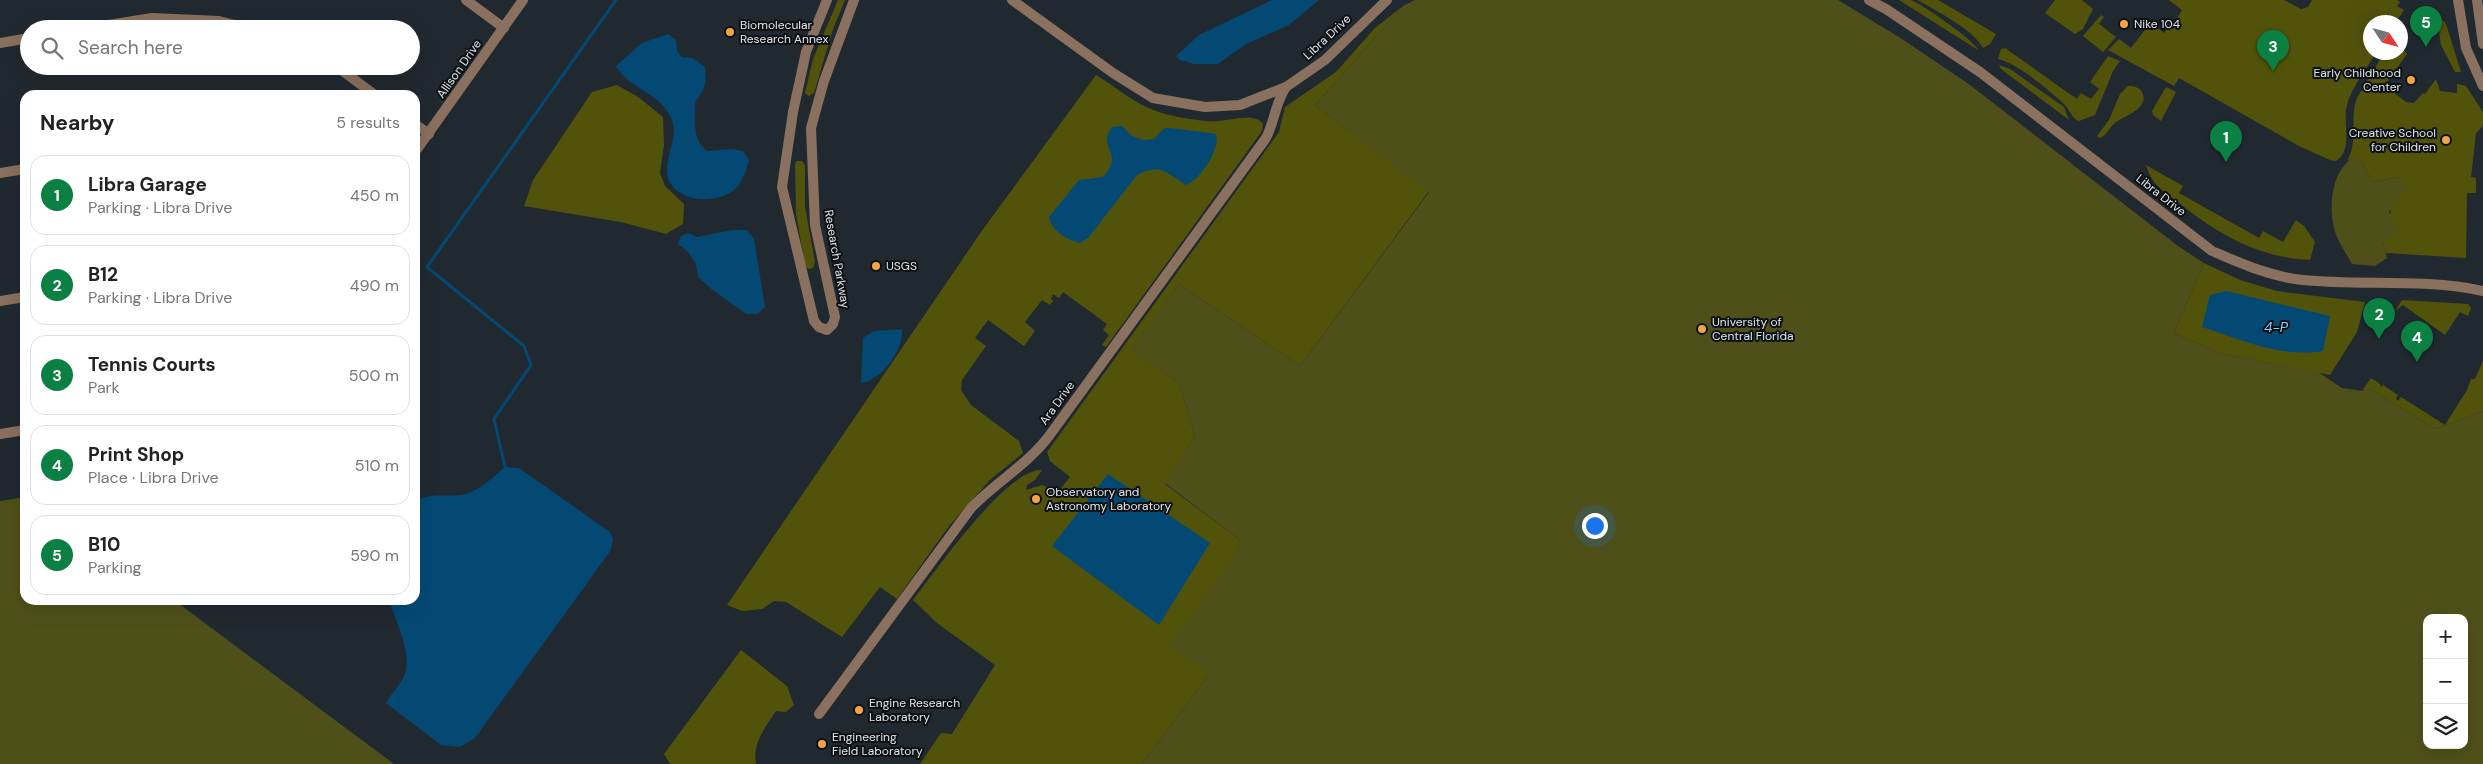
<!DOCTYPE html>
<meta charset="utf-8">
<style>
body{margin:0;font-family:"DM Sans",sans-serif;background:#f2f2f2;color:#222}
.controls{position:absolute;right:15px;bottom:15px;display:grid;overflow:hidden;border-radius:10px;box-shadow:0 5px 20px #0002}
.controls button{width:45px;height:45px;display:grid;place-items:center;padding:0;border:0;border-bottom:1px solid #e0e0e0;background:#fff;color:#222;font:25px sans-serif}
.compass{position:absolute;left:2363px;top:15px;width:45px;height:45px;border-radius:50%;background:#fff;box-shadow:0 5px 20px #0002;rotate:126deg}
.you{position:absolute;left:1594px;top:525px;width:18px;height:18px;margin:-12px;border:4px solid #fff;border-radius:50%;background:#1a73e8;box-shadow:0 0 0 8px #1a73e833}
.badge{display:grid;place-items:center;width:32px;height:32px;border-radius:50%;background:#0b8043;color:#fff;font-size:16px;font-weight:700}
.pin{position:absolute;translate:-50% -41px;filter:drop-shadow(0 1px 2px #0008)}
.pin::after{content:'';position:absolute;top:26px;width:18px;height:15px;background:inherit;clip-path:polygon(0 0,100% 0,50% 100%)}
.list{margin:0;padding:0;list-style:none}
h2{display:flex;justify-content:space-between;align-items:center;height:65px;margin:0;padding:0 20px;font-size:21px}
h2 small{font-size:16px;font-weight:400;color:#767676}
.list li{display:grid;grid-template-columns:32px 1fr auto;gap:15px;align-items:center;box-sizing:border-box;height:80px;margin:0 10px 10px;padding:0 10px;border:1px solid #e0e0e0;border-radius:15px}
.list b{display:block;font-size:19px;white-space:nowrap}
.list p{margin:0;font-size:16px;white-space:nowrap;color:#767676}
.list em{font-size:16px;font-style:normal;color:#767676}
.icon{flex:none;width:28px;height:28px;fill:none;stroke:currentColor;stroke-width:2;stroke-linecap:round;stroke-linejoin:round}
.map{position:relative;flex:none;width:2483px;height:764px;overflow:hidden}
.search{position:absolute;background:#fff;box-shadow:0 5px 20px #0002;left:20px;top:20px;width:400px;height:55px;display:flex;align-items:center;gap:12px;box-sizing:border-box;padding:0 18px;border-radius:28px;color:#767676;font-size:19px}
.panel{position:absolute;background:#fff;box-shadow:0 5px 20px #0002;left:20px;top:90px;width:400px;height:515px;border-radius:15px}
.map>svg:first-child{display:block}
.green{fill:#52530b}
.forest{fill:#4f5019;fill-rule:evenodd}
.water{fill:#034974}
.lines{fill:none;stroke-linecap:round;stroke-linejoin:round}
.stream{stroke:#034974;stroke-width:3}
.minor{stroke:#8a705e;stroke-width:10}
.poi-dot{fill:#f4a443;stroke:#0d1114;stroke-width:2}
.labels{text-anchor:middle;stroke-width:4;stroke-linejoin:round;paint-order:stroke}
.poi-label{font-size:12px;fill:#e0e5ea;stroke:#0d1114;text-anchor:start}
.street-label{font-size:12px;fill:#e0e5ea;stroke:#0d1114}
.water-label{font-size:14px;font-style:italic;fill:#89caff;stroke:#0d1114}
</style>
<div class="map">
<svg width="2483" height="764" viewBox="0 0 2483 764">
<rect width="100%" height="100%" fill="#212930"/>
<g class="green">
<path d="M838,0h7l-12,29 -19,64 -5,3 -4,-3 8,-34z"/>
<path d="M1899,0c3,0 8,0 12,0 12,5 63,40 67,50z"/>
<path d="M1918,0h20l58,34 -6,10 -7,4c-10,-19 -47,-37 -65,-48z"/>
<path d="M2055,0h27l11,9 -10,20 -8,5 -30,-21z"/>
<path d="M2169,0h115l17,9 7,-2 4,-7h85l3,2 -3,4 7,4 -8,12h-26v30l6,1c-9,14 -25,36 -29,52 -5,16 7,45 -11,56l-6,-1 -31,-14 -120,-68 -5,8 -66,-36 11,-11 12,9 17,-22 -5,-5 2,-3 19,15 5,-6 2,1 11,-18z"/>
<path d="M1403,6l-88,99 114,86 -129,175 -121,-82 -47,65 47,34 16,53 -30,48 74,55 -30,135 -67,90h-222l21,-31 11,1 43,-69 -58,-42 -24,-23c21,-27 95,-133 129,-130l-7,10 -8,5 -1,5 16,-5 16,7 12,-15 -20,-16 -3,-9 232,-320 6,-25 51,-35 39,-44z"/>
<path d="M2101,15l3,2 -5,7 17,13 -13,15 -20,-16z"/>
<path d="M2437,17l8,5 2,5 14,45h-6l-14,-27z"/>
<path d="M2401,47l6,7 -20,28 1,6 18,14 8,1 9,-10 2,1 11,-15 4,12 17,2v-9l9,2 17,26v14l-7,7 -5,44 5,1v15h-9l-1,65 -80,-5 -3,-10 16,-66 -27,5 -9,-19 -7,-6 -9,4c12,-20 2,-43 10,-63l27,-45 16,-1z"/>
<path d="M2005,48l72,51 4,-6 10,6 8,-10 -9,-7 18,-26 12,5 -7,10 -18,44 -16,6c-7,-2 -9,-11 -15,-17 -15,-14 -47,-41 -66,-45l3,-10z"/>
<path d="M1999,65l11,4 54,38 5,13 -68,-51z"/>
<path d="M1096,75c20,12 40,30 63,37 14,5 31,7 46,9 17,3 49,-11 58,3l-1,7 -156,216 -4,-2 7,-10 -6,-5 4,-6 -44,-32 -4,6 -6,-4 -2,5 2,2 -3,4 -8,-5 -17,22 10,9 -11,15 -36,-26 -13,18 11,8 -24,34 -1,10 10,15 48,36 4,12 -33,27 -41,46 -52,73 -17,-12 -38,50 -56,-35 -12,-1 -12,8 -20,2 -15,-6 254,-373z"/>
<path d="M617,85l21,12 25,20 1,28 -4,28 5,13 19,18 -1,20 -17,10 -45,-12 -97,-16 9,-26 59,-88z"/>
<path d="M2128,86c6,0 11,1 14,6 8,16 -17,24 -26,30 -7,5 -9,14 -17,16l-2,-2 12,-16 11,-26z"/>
<path d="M2166,87l10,5 -15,29 -8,-6 -1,-4z"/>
<path d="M797,161h5l3,4v42l10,55 -2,6 -5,1 -3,-4 -9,-51 -1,-51z"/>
<path d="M2146,165l37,21 -4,7 80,45 4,-7 20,11 13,-22 8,6 11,16 -5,18c-51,-2 -94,-27 -132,-58 -16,-12 -26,-17 -32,-37z"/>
<path d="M2204,263l36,17 37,11 88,11 -8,30 -27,43 -108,-21 -48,-21z"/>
<path d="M2402,300l66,4 3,4 -3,8 -8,-4 -15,23 -42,-30 -8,6z"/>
<path d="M2483,361v50l-47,18 -66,-40 -8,2 9,-13 9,6 1,3 2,-2 15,10 -2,4 2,2 3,-4 44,28 22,-35 4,-11h4z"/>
<path d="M741,650l46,36 7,19 -8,7 -10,-1c-11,16 -24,33 -20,53h-86l-6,-10z"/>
</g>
<g class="forest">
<path d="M1415,0h423l64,39 68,46 208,161 26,17 -30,70 48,21 96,18 24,16 20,3 8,-2 66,40 47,-18v353h-1341l67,-90 -39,-29 63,-86 6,-20 -74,-56 30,-47 -16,-53 -48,-34 48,-65 121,82 129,-174 -114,-87 88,-99zM2427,618h37v127h-37z"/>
<path d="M2356,156l7,7 9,19 27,-5 8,12 -18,23 8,20 -14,11 4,15 -12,8 -23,-2c-5,-9 -11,-18 -15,-27 -10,-25 -7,-68 19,-81z"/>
<path d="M25,497v103h149l220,164h-394v-263z"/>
</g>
<g class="water">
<path d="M1272,0h47l-30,25 -43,19 -28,20h-24l-14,-4 -4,-4 23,-21z"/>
<path d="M668,34l8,6 1,11 5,6 11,1 12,9c2,15 0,23 -10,35 0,17 -3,38 12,49l25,-2 11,2 6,9c-4,13 -7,27 -21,34 -21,11 -61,5 -61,-24 0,-20 14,-36 2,-56 -12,-22 -41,-26 -53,-48l26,-23z"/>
<path d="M1122,126l10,10 12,4 10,-1c3,-3 7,-8 11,-11 3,-1 45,5 51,6 5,15 -16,46 -30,51 -20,-12 -24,-22 -49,-10l-49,63 -8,5c-12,-3 -29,-12 -31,-26l30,-37 24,-3c23,-24 -7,-29 9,-50z"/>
<path d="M732,230h15l7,9 11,68 -7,7h-12l-36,-26 -12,-11 -2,-13 -8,-12 -10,-8 3,-8 8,-3 8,4z"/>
<path d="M2226,291l104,25 -7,35c-43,7 -81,-11 -121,-24l8,-32z"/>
<path d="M902,329c2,21 -20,51 -41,54l2,-45 11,-7z"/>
<path d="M505,467l14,1 91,64 3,7 -2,11 -136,188 -15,9 -19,-2 -55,-42c5,-9 14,-18 18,-27 9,-22 -8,-54 -15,-76h26v-98c14,-10 31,-5 47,-7 16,-3 31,-18 43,-28z"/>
<path d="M1108,474l102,69 -51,82 -107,-79z"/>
</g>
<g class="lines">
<path class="stream" d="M505,467l-11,-48 37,-54 -7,-19 -97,-79 189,-267"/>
<g class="minor">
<path d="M466,0l38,28"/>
<path d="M827,0l-21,52 -13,60 -11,75 32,134 5,6 8,3 6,-6 2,-7 -20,-92 -4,-97 13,-47 30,-81"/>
<path d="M1012,0l101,73 40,25 52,9 35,-2 46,-18 39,-27 62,-60"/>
<path d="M1869,0l17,9 94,63 232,179c28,12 59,26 91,29 60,6 120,-2 180,11"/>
<path d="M2458,0l8,48 17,38"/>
<path d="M2477,0l6,44"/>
<path d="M84,29l68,-11 67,3 31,8"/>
<path d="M0,43l29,-5"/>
<path d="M336,66l39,29"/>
<path d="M415,124l14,10"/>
<path d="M415,152l108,-152"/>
<path d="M0,173l25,-4"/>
<path d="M0,301l25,-4"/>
<path d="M0,434l25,-4"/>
<path d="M819,714l152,-206c25,-26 56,-43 78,-72l217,-298c9,-17 9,-35 20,-51"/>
</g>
</g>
<g class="poi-dot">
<circle cx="2124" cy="24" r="5"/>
<circle cx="730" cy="32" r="5"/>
<circle cx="2411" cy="80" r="5"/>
<circle cx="2446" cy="140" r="5"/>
<circle cx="876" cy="266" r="5"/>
<circle cx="1702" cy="329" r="5"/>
<circle cx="1036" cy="499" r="5"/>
<circle cx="859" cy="710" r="5"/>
<circle cx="822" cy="744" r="5"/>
</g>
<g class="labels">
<g class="poi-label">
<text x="2134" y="28">Nike 104</text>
<text x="740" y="29">Biomolecular<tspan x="740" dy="14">Research Annex</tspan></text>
<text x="2401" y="77" text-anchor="end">Early Childhood<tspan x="2401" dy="14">Center</tspan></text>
<text x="2436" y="137" text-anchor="end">Creative School<tspan x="2436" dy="14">for Children</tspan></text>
<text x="886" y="270">USGS</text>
<text x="1712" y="326">University of<tspan x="1712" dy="14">Central Florida</tspan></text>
<text x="1046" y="496">Observatory and<tspan x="1046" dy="14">Astronomy Laboratory</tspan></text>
<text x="869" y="707">Engine Research<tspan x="869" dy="14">Laboratory</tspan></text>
<text x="832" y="741">Engineering<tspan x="832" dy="14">Field Laboratory</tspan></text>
</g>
<g class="street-label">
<text transform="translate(1327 37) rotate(-43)" y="4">Libra Drive</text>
<text transform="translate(459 69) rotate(-55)" y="4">Allison Drive</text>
<text transform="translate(2161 195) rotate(38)" y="4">Libra Drive</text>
<text transform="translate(837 259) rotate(80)" y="4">Research Parkway</text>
<text transform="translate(1057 403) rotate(-54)" y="4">Ara Drive</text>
</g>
<g class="water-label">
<text x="2276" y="332">4-P</text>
</g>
</g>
</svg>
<div class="controls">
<button>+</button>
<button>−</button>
<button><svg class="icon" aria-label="layers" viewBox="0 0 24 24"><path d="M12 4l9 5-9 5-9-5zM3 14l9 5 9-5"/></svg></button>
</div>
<svg class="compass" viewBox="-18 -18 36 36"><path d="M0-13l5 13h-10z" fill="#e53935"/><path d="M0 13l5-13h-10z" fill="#767676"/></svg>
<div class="you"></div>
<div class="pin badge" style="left:2226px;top:162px">1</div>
<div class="pin badge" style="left:2379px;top:339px">2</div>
<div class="pin badge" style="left:2273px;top:71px">3</div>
<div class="pin badge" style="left:2417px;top:362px">4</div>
<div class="pin badge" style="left:2426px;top:47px">5</div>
<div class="search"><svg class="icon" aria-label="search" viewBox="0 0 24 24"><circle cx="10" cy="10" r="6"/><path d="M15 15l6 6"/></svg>Search here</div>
<section class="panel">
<h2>Nearby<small>5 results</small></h2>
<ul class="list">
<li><span class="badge">1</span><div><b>Libra Garage</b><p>Parking · Libra Drive</p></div><em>450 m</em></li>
<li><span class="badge">2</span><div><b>B12</b><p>Parking · Libra Drive</p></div><em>490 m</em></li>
<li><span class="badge">3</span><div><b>Tennis Courts</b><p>Park</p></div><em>500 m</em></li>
<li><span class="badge">4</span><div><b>Print Shop</b><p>Place · Libra Drive</p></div><em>510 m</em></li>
<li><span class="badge">5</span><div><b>B10</b><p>Parking</p></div><em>590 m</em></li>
</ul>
</section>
</div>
